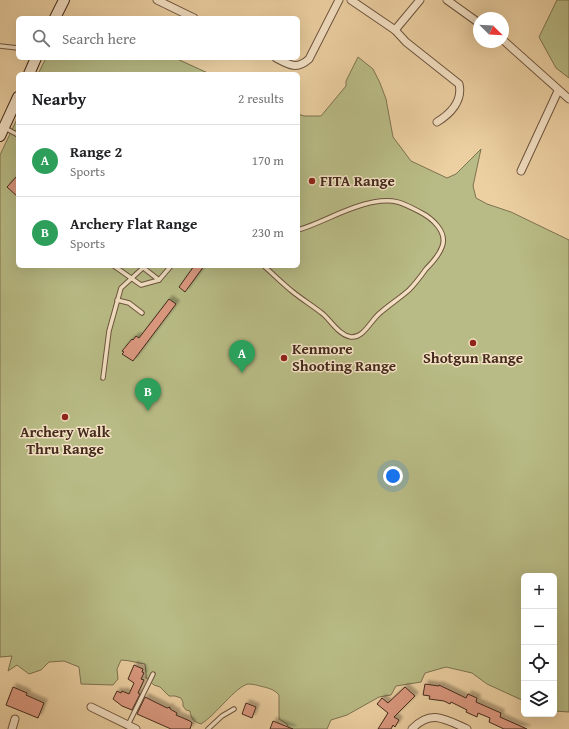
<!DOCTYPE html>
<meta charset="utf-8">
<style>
body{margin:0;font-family:"Gentium Book Plus",serif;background:#f2f2f2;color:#202124}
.controls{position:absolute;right:12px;bottom:12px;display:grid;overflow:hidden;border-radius:6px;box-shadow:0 4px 16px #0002}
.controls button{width:36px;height:36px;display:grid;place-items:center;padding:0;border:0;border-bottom:1px solid #e0e0e0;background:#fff;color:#202124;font:20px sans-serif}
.compass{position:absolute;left:473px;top:12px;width:36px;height:36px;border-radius:50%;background:#fff;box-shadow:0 4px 16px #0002;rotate:114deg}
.you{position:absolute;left:393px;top:476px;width:14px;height:14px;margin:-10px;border:3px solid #fff;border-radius:50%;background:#1a73e8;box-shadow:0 0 0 6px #1a73e833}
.badge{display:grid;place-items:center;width:26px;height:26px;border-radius:50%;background:#8f2418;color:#fff;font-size:13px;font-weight:700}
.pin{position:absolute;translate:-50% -33px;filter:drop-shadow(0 1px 2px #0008)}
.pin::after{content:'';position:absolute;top:21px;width:14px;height:12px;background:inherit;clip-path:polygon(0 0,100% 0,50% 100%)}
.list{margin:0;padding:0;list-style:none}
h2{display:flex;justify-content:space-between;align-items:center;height:52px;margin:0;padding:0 16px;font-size:17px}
h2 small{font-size:13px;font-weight:400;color:#757577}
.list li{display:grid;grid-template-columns:26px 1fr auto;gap:12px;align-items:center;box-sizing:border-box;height:72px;padding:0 16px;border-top:1px solid #e0e0e0}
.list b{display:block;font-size:15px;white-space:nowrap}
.list p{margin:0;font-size:13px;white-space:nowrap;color:#757577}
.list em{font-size:13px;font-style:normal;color:#757577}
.icon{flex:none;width:22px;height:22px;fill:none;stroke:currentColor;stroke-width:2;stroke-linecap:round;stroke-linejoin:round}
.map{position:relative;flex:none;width:569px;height:729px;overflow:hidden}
.search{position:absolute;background:#fff;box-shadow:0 4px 16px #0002;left:16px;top:16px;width:284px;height:44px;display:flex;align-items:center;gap:10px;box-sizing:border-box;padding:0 14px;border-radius:6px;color:#757577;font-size:15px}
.panel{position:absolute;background:#fff;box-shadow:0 4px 16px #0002;left:16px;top:72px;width:284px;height:196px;border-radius:6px}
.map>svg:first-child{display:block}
.green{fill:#b8bb85;stroke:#7e7250}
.building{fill:#db9980;stroke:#442a1c;filter:url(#shadow)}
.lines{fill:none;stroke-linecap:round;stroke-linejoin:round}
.lane-casing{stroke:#6e543e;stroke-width:5.5}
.street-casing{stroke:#6e543e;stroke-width:9}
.secondary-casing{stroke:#442a1c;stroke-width:12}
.lane{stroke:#f3e0c3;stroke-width:3.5}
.street{stroke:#f3e0c3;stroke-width:7}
.secondary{stroke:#f3e0c3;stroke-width:10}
.poi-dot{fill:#8f2418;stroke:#f3e0c3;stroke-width:1.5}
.labels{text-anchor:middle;stroke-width:3;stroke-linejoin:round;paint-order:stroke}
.poi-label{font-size:15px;font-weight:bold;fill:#442a1c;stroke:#f3e0c3;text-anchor:start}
</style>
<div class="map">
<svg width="569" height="729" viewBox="0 0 569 729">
<defs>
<filter id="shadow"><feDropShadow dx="3.5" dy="-3.5" stdDeviation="1" flood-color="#0004"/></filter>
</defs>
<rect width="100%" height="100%" fill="#ecd0a2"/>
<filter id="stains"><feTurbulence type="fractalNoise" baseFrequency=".005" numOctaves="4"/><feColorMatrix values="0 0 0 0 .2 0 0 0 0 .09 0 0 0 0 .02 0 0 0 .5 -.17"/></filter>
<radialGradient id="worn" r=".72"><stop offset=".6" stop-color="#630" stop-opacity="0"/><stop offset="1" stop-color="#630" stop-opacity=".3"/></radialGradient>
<g class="green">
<path d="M557,0h12v78l-13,-10 -17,-31z"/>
<path d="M358,57l15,12 7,14 6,16 7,38 18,24 36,17 9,-4 25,-25 -8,37 3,12 11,6 24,8 58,28v472l-15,-1v-135h-30v125l-37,-17 -15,-11 -26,-6 -21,6 -4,9 -25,4 -5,9 -12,2 -32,18 -16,5 -4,9h-38l-2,-5 -8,-5v-24c-5,-6 -11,-7 -19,-9 -3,-1 -8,-2 -12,-2 -13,3 -32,31 -47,40 -7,-2 -10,-5 -11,-13l-4,-1 -3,-4v-4l-2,-4 -6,-2h-6l-9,-9 -6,-2 -8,-7v-5l-1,-9c-8,-1 -16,-4 -24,-4l-4,9 1,10 -5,6 -32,-1 -2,-17 -15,-6 -15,1 -8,8 -12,4 -12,-9 -9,6 4,-15 -12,1v-502l18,-38v149h280v-152l6,2h17l25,-30v-5z"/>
<path d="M46,58h129l35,16h-172z"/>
</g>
<g class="building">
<path d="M18,175v22l-11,-10z"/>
<path d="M194,266h10l-19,26 -6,-5z"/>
<path d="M169,299l7,5 -43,57 -11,-7 2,-2 -2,-1 10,-12 1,1 3,-4 3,2z"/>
<path d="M134,665l9,4 -1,3 2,1 -3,6 3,1 -6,13 2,1 -8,16 -10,-4 -9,-7 4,-8 4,2 1,-2 7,3 5,-11 -6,-4z"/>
<path d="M425,684l14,2v-1l27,13 2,-4 9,4 -1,4 25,11 -1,4 27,12h-23l-15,-7 1,-4 -12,-5 -1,4 -11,-5 1,-2 -16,-8 -1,2 -6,-3 -15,-2 1,-3 -7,-1z"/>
<path d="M13,687l14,6 -1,2 18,8 -6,15 -32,-13z"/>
<path d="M405,687l10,9 -21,21 5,3 -4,7 -2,-2 -2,4h-13l10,-16 -11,-9 5,-6 6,5z"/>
<path d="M145,697l22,11 3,-1v2l7,4 -1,2 14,6 2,2 -2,6h-19l-34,-15z"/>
<path d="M246,703l10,4 -4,11 -10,-4z"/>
<path d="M273,721l20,8h-23z"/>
</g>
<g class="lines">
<g class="lane-casing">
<g id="lane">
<path d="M0,46l18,2"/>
<path d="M5,128l13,7"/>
<path d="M114,266l27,19 18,-5 12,-14"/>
<path d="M141,266l18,14"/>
<path d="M264,266c10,9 19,18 29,26 10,8 20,14 30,22 8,7 16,21 28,23 13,1 20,-17 29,-24 9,-8 20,-15 29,-23 6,-6 12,-14 17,-21 6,-6 13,-14 16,-22 6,-15 -10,-29 -22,-35 -17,-9 -26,-14 -46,-10 -28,5 -49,20 -76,28"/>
<path d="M117,300l12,3 13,10"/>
<path d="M103,378l6,-47 12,-43 24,-22"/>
<path d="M128,725l25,-51"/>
<path d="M208,729l14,-13 12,-7"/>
</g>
</g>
<g class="street-casing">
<g id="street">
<path d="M157,0l37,18"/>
<path d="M351,0l44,30 11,12 53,42c4,17 -9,30 -22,38"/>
<path d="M447,0l32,23"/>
<path d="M395,30l25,-30"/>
<path d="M503,40l66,59"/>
<path d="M276,58c13,7 21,12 33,1l30,-59"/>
<path d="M521,171l37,-80"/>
<path d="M91,707l45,22"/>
<path d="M12,729l3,-10"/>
<path d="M412,729c19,-20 33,-10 55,0"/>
</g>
</g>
<g class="secondary-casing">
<g id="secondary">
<path d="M55,18l9,-18"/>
<path d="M29,74l7,-16"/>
<path d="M0,136l18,-39"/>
</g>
</g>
<use href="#lane" class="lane"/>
<use href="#street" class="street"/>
<use href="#secondary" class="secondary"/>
</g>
<g class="poi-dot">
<circle cx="312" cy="181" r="4"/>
<circle cx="473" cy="343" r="4"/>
<circle cx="284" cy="358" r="4"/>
<circle cx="65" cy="417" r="4"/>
</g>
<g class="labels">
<g class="poi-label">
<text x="320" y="186">FITA Range</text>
<text x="292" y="354">Kenmore<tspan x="292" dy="17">Shooting Range</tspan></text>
<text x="473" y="363" text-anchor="middle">Shotgun Range</text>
<text x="65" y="437" text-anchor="middle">Archery Walk<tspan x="65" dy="17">Thru Range</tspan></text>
</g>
</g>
<rect width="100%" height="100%" filter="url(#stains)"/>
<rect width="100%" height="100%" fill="url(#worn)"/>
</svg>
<div class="controls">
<button>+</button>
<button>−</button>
<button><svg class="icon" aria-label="locate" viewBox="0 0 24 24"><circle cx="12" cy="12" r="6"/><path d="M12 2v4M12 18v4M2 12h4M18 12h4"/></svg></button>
<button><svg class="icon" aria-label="layers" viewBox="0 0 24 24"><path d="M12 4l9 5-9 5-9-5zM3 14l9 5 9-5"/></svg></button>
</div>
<svg class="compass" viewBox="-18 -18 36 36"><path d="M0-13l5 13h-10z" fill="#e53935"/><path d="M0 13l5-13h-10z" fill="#757577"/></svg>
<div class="you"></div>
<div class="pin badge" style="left:242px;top:373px;background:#2e9e5b">A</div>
<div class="pin badge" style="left:148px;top:411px;background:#2e9e5b">B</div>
<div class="search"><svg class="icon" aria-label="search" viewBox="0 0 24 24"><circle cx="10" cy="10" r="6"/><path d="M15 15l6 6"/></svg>Search here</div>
<section class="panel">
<h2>Nearby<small>2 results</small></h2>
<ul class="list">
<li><span class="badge" style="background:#2e9e5b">A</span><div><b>Range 2</b><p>Sports</p></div><em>170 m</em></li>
<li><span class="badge" style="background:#2e9e5b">B</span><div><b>Archery Flat Range</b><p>Sports</p></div><em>230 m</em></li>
</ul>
</section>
</div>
